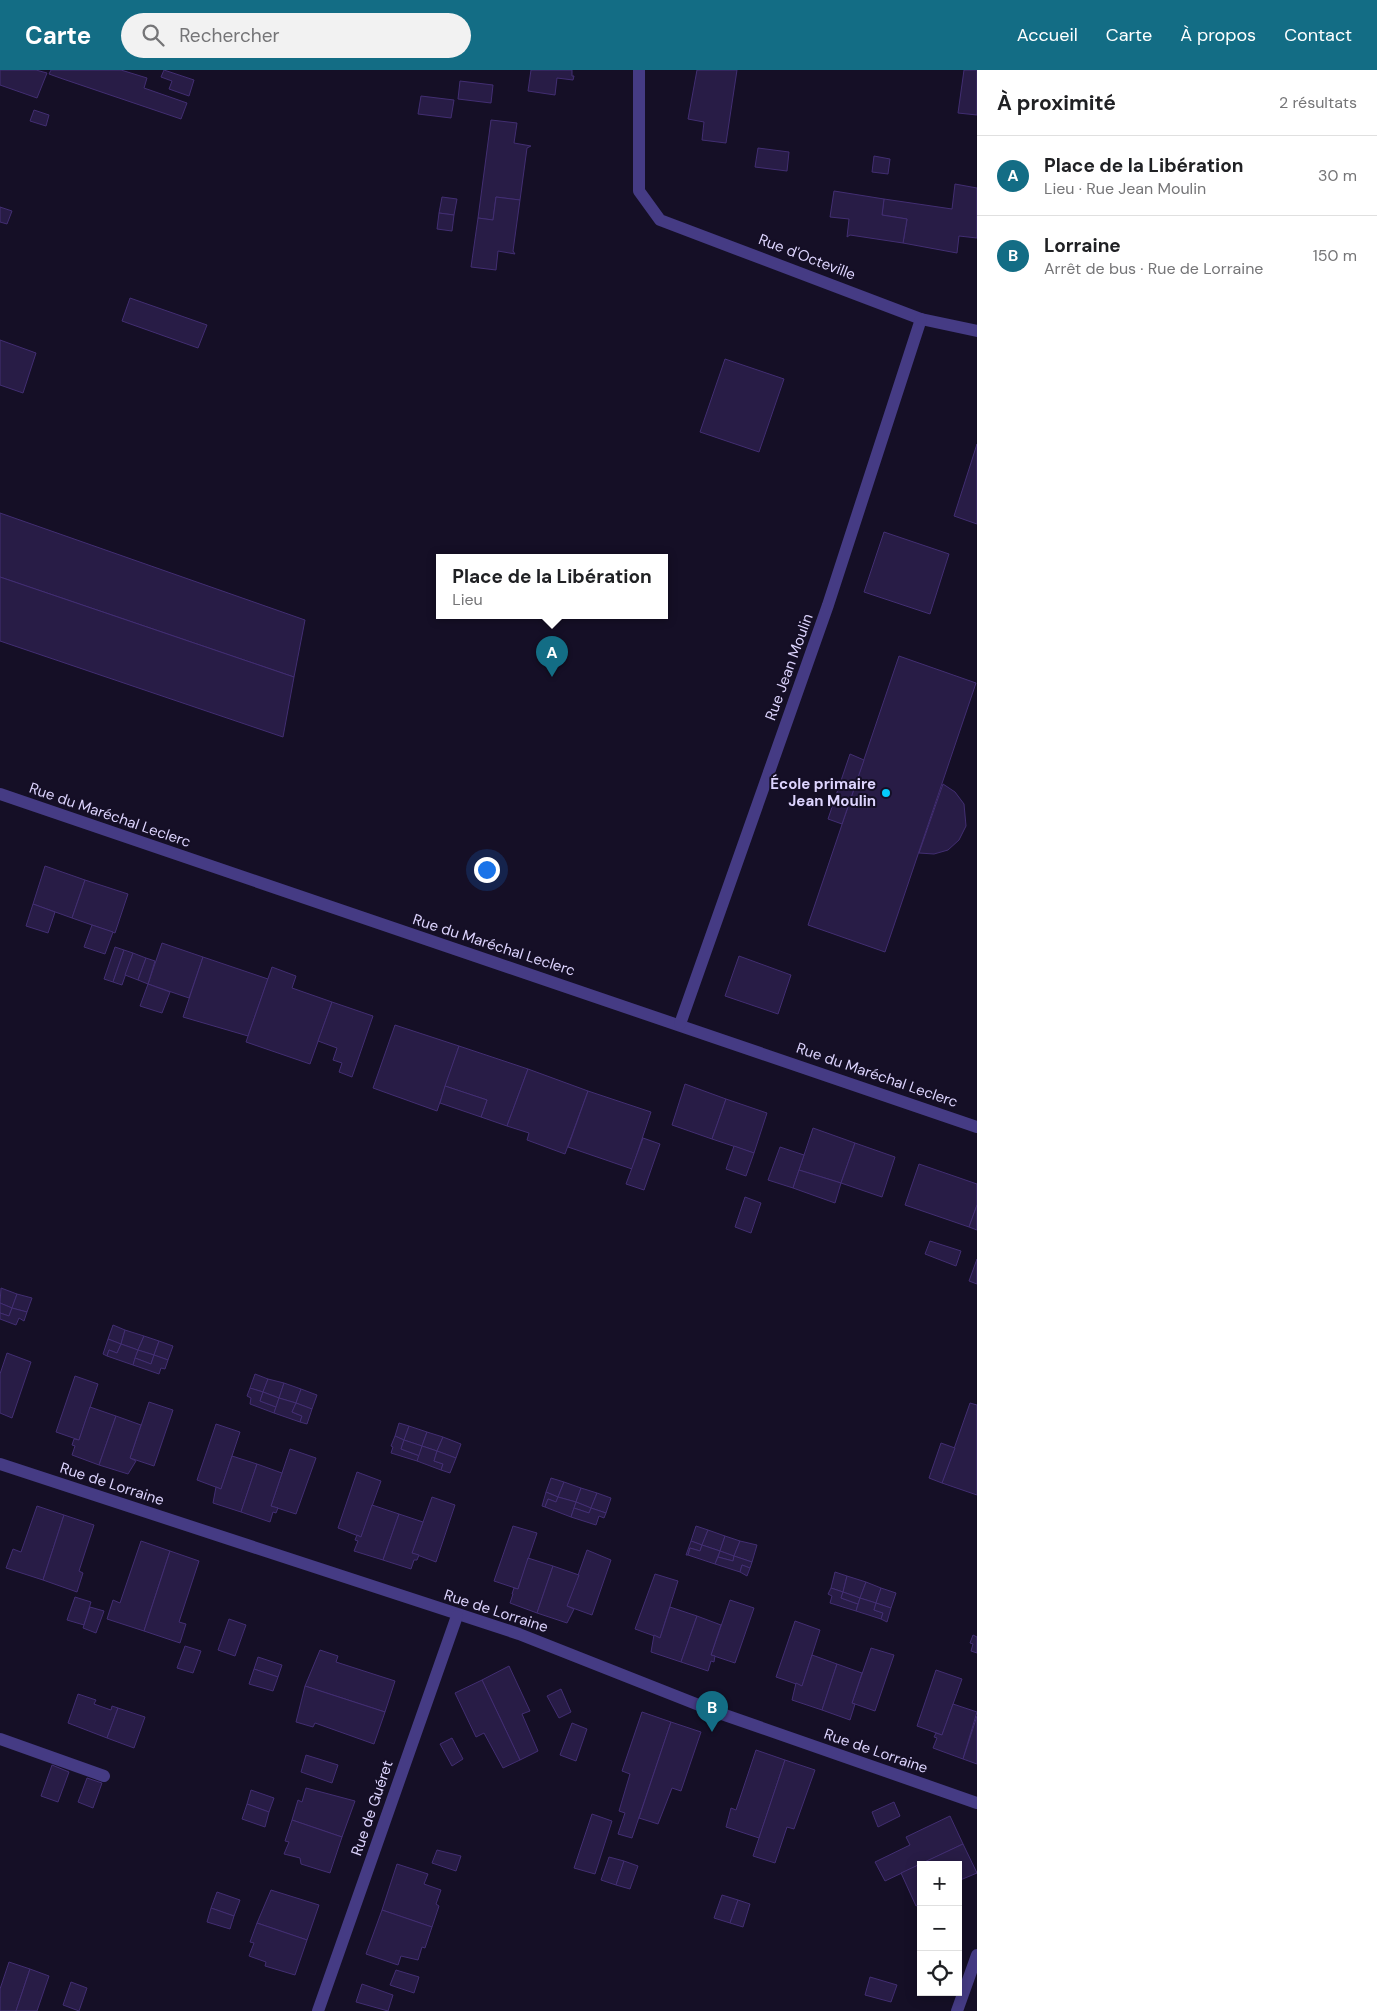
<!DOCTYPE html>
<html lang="fr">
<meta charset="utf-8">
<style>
body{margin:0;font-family:"DM Sans",sans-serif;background:#f2f2f2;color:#202124}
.controls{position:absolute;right:15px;bottom:15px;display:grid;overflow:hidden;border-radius:0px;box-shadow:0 2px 12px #0003}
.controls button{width:45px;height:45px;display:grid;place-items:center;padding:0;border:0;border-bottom:1px solid #e0e0e0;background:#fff;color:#202124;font:25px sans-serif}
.you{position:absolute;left:486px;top:799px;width:18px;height:18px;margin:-12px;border:4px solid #fff;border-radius:50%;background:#1a73e8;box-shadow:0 0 0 8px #1a73e833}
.badge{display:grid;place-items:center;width:32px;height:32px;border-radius:50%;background:#136d85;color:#fff;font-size:16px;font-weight:700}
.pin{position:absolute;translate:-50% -41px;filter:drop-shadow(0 1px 2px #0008)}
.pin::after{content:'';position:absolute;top:26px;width:18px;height:15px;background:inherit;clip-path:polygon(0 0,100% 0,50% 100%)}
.popup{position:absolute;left:436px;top:484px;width:232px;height:65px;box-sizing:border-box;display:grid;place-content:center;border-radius:0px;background:#fff;filter:drop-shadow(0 1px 4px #0005);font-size:16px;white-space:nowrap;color:#757577}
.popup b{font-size:19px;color:#202124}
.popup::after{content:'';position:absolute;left:50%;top:100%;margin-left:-10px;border:10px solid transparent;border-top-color:#fff}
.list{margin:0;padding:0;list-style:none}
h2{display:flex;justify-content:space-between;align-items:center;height:65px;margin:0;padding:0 20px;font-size:21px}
h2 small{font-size:16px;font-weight:400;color:#757577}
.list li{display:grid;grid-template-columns:32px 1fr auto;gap:15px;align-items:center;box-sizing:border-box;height:80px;padding:0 20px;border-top:1px solid #e0e0e0}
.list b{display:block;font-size:19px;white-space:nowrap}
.list p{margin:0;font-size:16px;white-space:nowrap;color:#757577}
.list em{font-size:16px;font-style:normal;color:#757577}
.icon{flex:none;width:28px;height:28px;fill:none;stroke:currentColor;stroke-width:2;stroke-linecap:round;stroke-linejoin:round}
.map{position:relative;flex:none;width:977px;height:1941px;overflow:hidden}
header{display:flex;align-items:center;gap:30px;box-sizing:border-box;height:70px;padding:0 25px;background:#136d85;color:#fff}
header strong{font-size:24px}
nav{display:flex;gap:28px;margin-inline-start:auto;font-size:18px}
.search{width:350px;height:45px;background:#f2f2f2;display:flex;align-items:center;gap:12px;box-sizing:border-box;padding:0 18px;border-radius:28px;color:#757577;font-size:19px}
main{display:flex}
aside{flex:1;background:#fff}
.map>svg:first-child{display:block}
.building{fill:#281c46;stroke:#422e72}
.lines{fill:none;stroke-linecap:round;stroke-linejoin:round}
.street{stroke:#453b84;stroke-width:12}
.poi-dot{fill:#04cbfb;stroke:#150f26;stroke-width:2}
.labels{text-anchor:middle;stroke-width:4;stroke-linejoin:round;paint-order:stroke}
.street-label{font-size:15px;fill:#ddd4fe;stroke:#150f26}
.poi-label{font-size:15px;font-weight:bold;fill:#ddd4fe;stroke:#150f26;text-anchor:end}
</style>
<header>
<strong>Carte</strong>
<div class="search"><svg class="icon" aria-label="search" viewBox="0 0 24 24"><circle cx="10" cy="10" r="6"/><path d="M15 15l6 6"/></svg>Rechercher</div>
<nav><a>Accueil</a><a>Carte</a><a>À propos</a><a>Contact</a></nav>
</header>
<main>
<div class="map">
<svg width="977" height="1941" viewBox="0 0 977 1941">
<rect width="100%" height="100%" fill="#150f26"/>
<g class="building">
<path d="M0,0h36l11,3 -10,25 -37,-13z"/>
<path d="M51,0h70l26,8 -3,10 43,15 -6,16 -118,-40 -14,-5z"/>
<path d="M164,0l30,10 -5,16 -20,-7 3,-8 -11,-4z"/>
<path d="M531,0h41v6h2l-1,4 -16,-2 -2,17 -27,-4z"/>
<path d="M697,0h40l-11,73 -24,-3 2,-18 -16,-3z"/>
<path d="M964,0h13v45l-19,-2z"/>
<path d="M460,11l33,4 -2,18 -33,-4z"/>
<path d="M421,26l33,4 -3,18 -33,-4z"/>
<path d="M34,40l15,5 -3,11 -16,-5z"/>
<path d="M491,50l26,3 -3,20 17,3 -4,2 -7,52 -24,-3 -3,23 -15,-2z"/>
<path d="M758,78l31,4 -2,19 -32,-4z"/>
<path d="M874,86l16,3 -2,15 -16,-2z"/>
<path d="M955,114l22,4v50l-18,-2 -2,17 -54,-10 4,-24 -25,-4 2,-16 68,10z"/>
<path d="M834,121l50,8 -2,16 25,4 -4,24 -53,-8 -3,2 2,-18 -19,-2z"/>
<path d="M442,127l15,2 -3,16 -15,-2z"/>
<path d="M496,127l24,3 -7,51 2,3 -17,-3 -2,19 -25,-3 7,-49 15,2z"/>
<path d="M0,137l12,4 -5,13 -7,-2z"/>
<path d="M439,143l15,2 -2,16 -15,-2z"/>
<path d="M130,228l77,27 -9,23 -76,-27z"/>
<path d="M0,270l36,13 -13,40 -23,-8z"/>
<path d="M725,289l59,20 -25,73 -59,-20z"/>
<path d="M977,374v80l-23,-8z"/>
<path d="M0,443l305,107 -11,57 -294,-100z"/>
<path d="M884,462l65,22 -19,60 -66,-22z"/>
<path d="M0,507l294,100 -11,60 -283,-96z"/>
<path d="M899,586l77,27 -91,269 -77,-27z"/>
<path d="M850,684l14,6 -22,64 -14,-5z"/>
<path d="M943,714l12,8 9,12 2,22 -7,14 -11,10 -14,4 -15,-1z"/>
<path d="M45,796l40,14 -13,38 -39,-14z"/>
<path d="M85,810l43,14 -13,39 -43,-15z"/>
<path d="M33,834l22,8 -7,21 -22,-7z"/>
<path d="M92,855l21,7 -8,22 -21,-7z"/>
<path d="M162,873l41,14 -14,41 -41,-14z"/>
<path d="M115,877l9,3 -11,32 -9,-3z"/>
<path d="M124,880l9,3 -11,32 -9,-3z"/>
<path d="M133,883l13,5 -8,22 -13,-5z"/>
<path d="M739,886l52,19 -13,39 -53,-18z"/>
<path d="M203,887l65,22 -20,57 -65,-19z"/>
<path d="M146,888l9,3 -7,23 -10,-4z"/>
<path d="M272,897l24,9 -4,12 40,14 -22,62 -64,-22z"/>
<path d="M148,914l22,8 -8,21 -22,-7z"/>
<path d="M332,932l41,14 -21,61 -13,-5 3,-9 -9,-3 4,-12 -19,-7z"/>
<path d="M395,955l64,21 -22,65 -64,-23z"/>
<path d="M459,976l69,23 -21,57 -26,-9 6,-17 -42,-14z"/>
<path d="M528,999l60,22 -23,63 -38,-14 2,-7 -22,-7z"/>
<path d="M685,1014l41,15 -14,40 -40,-14z"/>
<path d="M445,1016l42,14 -6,17 -41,-14z"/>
<path d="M588,1021l63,21 -19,57 -64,-22z"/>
<path d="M726,1029l41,14 -13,40 -42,-14z"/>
<path d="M813,1058l42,15 -14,40 -42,-13z"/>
<path d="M643,1068l17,6 -16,46 -18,-6z"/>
<path d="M855,1073l40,14 -13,40 -41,-14z"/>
<path d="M734,1076l20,7 -8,23 -20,-7z"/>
<path d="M780,1077l24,8 -11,33 -25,-8z"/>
<path d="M919,1094l58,20v21l-8,22 -64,-22z"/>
<path d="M799,1100l42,13 -6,20 -42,-15z"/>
<path d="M745,1127l16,6 -10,30 -16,-6z"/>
<path d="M977,1135v25l-8,-3z"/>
<path d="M930,1171l31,10 -5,15 -31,-12z"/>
<path d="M977,1189v25l-8,-3z"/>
<path d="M1,1218l16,6 -5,14 -12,-5z"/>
<path d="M17,1224l15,4 -5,14 -15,-4z"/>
<path d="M0,1233l12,5 -3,8 -9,-3z"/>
<path d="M12,1238l15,4 -3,9 -5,-3 -3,7 -16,-6v-6l9,3z"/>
<path d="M113,1255l12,5 -4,14 -13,-5z"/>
<path d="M125,1260l19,6 -6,14 -17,-6z"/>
<path d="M144,1266l15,5 -5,14 -16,-5z"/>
<path d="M108,1269l13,5 -4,9 -8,-3 -2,6 -4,-2z"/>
<path d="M159,1271l14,5 -5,14 -14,-5z"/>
<path d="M121,1274l17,6 -5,15 -26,-9 2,-6 8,3z"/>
<path d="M138,1280l16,5 -3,9 -16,-6z"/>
<path d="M7,1283l24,9 -19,56 -12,-5v-39z"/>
<path d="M154,1285l14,5 -3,9 -4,-1 -2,6 -26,-9 2,-7 16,6z"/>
<path d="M255,1304l13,5 -5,13 -13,-4z"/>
<path d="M75,1306l23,8 -19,56 -23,-8z"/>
<path d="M268,1309l16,4 -5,15 -16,-6z"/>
<path d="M284,1313l17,6 -5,14 -17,-5z"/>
<path d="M250,1318l13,4 -3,9 16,6 -2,6 -24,-9 1,-6 -4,-2z"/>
<path d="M301,1319l16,6 -5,14 -16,-6z"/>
<path d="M263,1322l16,6 -3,9 -16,-6z"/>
<path d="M279,1328l17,5 -4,9 10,4 -2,6 -26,-9z"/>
<path d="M149,1332l24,8 -19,56 -24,-8z"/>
<path d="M296,1333l16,6 -5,15 -7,-2 2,-6 -10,-4z"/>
<path d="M970,1333l7,2v90l-35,-12z"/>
<path d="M90,1337l26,9 -17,49 -27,-10 3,-9 -3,-1 2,-6 5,1z"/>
<path d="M116,1346l25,9 -11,33 6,3 -8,13 -29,-9z"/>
<path d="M399,1353l10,3 -5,14 -9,-4z"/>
<path d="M216,1354l24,8 -19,57 -24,-9z"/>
<path d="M409,1356l18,6 -5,14 -18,-6z"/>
<path d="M427,1362l16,5 -6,14 -15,-5z"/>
<path d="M395,1366l9,4 -3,9 19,7 -3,5 -26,-8 2,-6 -2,-1z"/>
<path d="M443,1367l18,7 -5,14 -19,-7z"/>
<path d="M404,1370l18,6 -2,10 -19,-7z"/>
<path d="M941,1373l14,5 -13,35 -13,-5z"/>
<path d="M422,1376l15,5 -3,10 9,3 -2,6 -24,-9z"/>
<path d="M290,1379l26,9 -20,56 -25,-8z"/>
<path d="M437,1381l19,7 -6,15 -9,-3 2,-6 -9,-3z"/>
<path d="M232,1386l25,8 -16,48 -28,-9 3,-16 5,2z"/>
<path d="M257,1394l25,9 -11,33 7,2 -2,5 -3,-1 -3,10 -29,-10z"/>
<path d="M357,1402l24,9 -20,56 -23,-9z"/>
<path d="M551,1408l13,4 -6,15 -12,-5z"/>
<path d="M564,1412l17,6 -5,14 -18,-5z"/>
<path d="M581,1418l16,5 -6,15 -15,-6z"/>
<path d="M546,1422l12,5 -2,5 -8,-3 -3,8 -3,-1z"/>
<path d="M597,1423l14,5 -5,15 -15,-5z"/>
<path d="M432,1427l23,8 -19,57 -24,-9z"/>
<path d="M558,1427l18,5 -5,15 -26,-10 3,-8 8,3z"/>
<path d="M576,1432l15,6 -2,5 -15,-5z"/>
<path d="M372,1435l27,9 -16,46 -29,-9 4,-10 -3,-1 2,-5 4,2z"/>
<path d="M37,1436l27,9 -21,65 -37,-12 7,-19 8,3z"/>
<path d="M574,1438l15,5 2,-5 15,5 -2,5 -5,-2 -3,9 -25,-8z"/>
<path d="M399,1444l24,8 -11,31 7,2 -2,5h-3l-3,9 -28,-9z"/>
<path d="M64,1445l30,10 -15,46 4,2 -6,19 -34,-12z"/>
<path d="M513,1456l24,7 -19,56 -24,-8z"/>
<path d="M696,1456l12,4 -6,15 -11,-4z"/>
<path d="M708,1460l17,6 -5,15 -18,-6z"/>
<path d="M725,1466l15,5 -6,15 -14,-5z"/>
<path d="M141,1471l29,10 -26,80 -37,-12 6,-19 7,3z"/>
<path d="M691,1471l11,4 -2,6 -10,-3 -2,7h-2z"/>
<path d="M740,1471l17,4 -5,17 -18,-6z"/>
<path d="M702,1475l18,6 -5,13 -27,-9 2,-7 10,3z"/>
<path d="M587,1480l24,10 -19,55 -25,-9z"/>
<path d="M170,1481l29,10 -20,61 7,2 -6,19 -36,-12z"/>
<path d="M720,1481l14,5 -1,5 -15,-4z"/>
<path d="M734,1486l18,6 -2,6 -8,-3 -2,7 -25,-8 3,-7 15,4z"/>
<path d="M528,1488l25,8 -16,47 -27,-10 3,-9h-1l2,-6 4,1z"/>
<path d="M742,1495l8,3 -3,8 -7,-4z"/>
<path d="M553,1496l26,9 -12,31 7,3 -7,14 -30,-10z"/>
<path d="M835,1502l12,4 -4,16 -12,-4z"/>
<path d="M655,1504l23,7 -18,57 -25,-9z"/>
<path d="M847,1506l19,6 -6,16 -17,-6z"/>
<path d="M866,1512l15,6 -5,15 -16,-5z"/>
<path d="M831,1518l12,4 -2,6 17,6 -2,7 -26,-8 2,-7 -4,-2z"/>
<path d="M881,1518l15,5 -5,15 -15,-5z"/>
<path d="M843,1522l17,6 -2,6 -17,-6z"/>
<path d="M75,1527l16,5 -7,23 -17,-5z"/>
<path d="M860,1528l16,5 -2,7 9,3 -2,6 -25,-8z"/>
<path d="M730,1530l24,8 -19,55 -24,-8z"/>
<path d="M876,1533l15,5 -4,14 -6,-3 2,-6 -9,-3z"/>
<path d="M90,1537l14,4 -8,22 -13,-5z"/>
<path d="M670,1537l27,9 -16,46 -30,-10 3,-17 6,3z"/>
<path d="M697,1546l24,9 -10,30 4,1 -1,6 -3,-1 -3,10 -27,-9z"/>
<path d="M229,1549l17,6 -11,31 -17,-6z"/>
<path d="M795,1551l25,9 -18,56 -26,-9z"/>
<path d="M973,1565l4,2v16l-6,-2 2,-7 -3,-1z"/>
<path d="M185,1576l16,5 -8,22 -16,-5z"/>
<path d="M871,1578l23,7 -19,56 -23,-8z"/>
<path d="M320,1580l18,6 -2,6 59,19 -10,31 -80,-26z"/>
<path d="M812,1585l25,9 -15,46 -30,-10 4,-17 6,3z"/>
<path d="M258,1587l24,8 -4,12 -24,-8z"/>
<path d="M837,1594l25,9 -10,30 3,1 -5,16 -28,-10z"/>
<path d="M509,1596l21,45 -8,3 16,37 -18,9 -38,-80z"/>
<path d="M254,1599l24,8 -5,14 -24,-7z"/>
<path d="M936,1600l26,9 -20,56 -25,-9z"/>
<path d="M482,1610l38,80 -17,8 -19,-35 -8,4 -21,-44z"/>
<path d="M305,1616l80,26 -11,32 -59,-21 -2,4 -17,-5z"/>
<path d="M561,1619l10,23 -12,6 -12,-22z"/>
<path d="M78,1624l18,6 -2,4 17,6 1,-4 6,2 -11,30 -39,-15z"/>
<path d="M953,1634l24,8 -14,47 -30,-11 4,-10 -3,-1 2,-4 6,2z"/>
<path d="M118,1638l27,9 -11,31 -27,-10z"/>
<path d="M642,1642l29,10 -39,116 -14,-4 7,-21 -6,-2 11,-37 -8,-3z"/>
<path d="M977,1646v48l-14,-5z"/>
<path d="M671,1652l30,10 -20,59 -9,-3 -14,36 -19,-6z"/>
<path d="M572,1653l15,6 -11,32 -16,-6z"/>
<path d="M452,1668l11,21 -11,7 -12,-22z"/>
<path d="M756,1680l29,10 -26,78 -33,-11 5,-19 5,2z"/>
<path d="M306,1685l32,10 -6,18 -31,-11z"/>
<path d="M785,1690l30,10 -21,59 -7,-2 -12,36 -22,-7z"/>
<path d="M52,1695l17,7 -11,30 -17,-6z"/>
<path d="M87,1708l15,5 -9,25 -15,-6z"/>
<path d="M306,1718l49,13 -13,36 -50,-17 6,-20 4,2z"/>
<path d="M251,1720l23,8 -5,14 -22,-8z"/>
<path d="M894,1732l6,14 -22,11 -6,-15z"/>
<path d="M247,1734l22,8 -4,15 -23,-8z"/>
<path d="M592,1744l20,7 -17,53 -21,-6z"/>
<path d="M950,1746l13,28 -78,37 -10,-19 35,-17 -4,-8z"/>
<path d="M292,1750l50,17 -12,36 -29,-9 -1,-6 -16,-4 5,-12 -4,-1z"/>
<path d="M963,1774l14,29 -19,8v-16h-37v38l-5,3 -15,-33z"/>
<path d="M437,1780l24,6 -5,15 -24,-8z"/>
<path d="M609,1787l15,4 -8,24 -15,-5z"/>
<path d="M624,1791l14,5 -8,23 -14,-4z"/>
<path d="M397,1794l31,10 -4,10 17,6 -5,14 3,2 -7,21 -50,-17z"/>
<path d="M271,1820l48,15 -12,35 -50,-17z"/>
<path d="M217,1822l23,8 -6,16 -23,-8z"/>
<path d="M722,1825l16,5 -8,23 -16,-5z"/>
<path d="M738,1830l12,4 -7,23 -13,-4z"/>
<path d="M211,1838l23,8 -4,13 -23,-7z"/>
<path d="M382,1840l50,17 -7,21 -3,-1 -4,13 -17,-4 -3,9 -32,-11z"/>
<path d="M257,1853l50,17 -12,35 -30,-9 1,-4 -17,-6 5,-13 -4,-1z"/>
<path d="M9,1892l21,7 -14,42h-16v-22z"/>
<path d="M30,1899l19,7 -12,35h-21z"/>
<path d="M396,1900l23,7 -5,16 -24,-8z"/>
<path d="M870,1907l27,8 -6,17 -26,-7z"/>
<path d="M71,1912l16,6 -8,23 -16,-6z"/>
<path d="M362,1914l31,11 -5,16 -32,-9z"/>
</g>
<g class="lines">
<g class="street">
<path d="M639,0v121l21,29 261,99 56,12"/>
<path d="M0,724c325,113 652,220 977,333"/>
<path d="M680,954l148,-419 93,-286"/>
<path d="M0,1394l519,170 200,79 258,90"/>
<path d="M0,1669l104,37"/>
<path d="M318,1941l139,-395"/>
<path d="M957,1941l20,-56"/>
</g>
</g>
<circle class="poi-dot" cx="886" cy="723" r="5"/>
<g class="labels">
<g class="street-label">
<text transform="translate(807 187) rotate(21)" y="5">Rue d'Octeville</text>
<text transform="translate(789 597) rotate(-70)" y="5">Rue Jean Moulin</text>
<text transform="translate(110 745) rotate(19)" y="5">Rue du Maréchal Leclerc</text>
<text transform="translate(494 875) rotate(18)" y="5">Rue du Maréchal Leclerc</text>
<text transform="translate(877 1005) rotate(19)" y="5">Rue du Maréchal Leclerc</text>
<text transform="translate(112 1414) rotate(18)" y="5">Rue de Lorraine</text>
<text transform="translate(496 1541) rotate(18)" y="5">Rue de Lorraine</text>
<text transform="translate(876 1681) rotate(19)" y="5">Rue de Lorraine</text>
<text transform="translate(372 1738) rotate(-71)" y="5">Rue de Guéret</text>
</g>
<g class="poi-label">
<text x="876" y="719">École primaire<tspan x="876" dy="17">Jean Moulin</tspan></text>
</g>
</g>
</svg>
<div class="controls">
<button>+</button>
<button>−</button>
<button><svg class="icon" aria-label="locate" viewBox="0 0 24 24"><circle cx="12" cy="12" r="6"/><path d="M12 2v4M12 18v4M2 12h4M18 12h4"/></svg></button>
</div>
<div class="you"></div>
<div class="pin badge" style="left:552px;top:607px">A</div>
<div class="popup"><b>Place de la Libération</b>Lieu</div>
<div class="pin badge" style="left:712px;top:1662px">B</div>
</div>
<aside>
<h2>À proximité<small>2 résultats</small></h2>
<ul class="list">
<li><span class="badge">A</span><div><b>Place de la Libération</b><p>Lieu · Rue Jean Moulin</p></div><em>30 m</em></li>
<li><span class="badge">B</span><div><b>Lorraine</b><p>Arrêt de bus · Rue de Lorraine</p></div><em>150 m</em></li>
</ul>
</aside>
</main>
